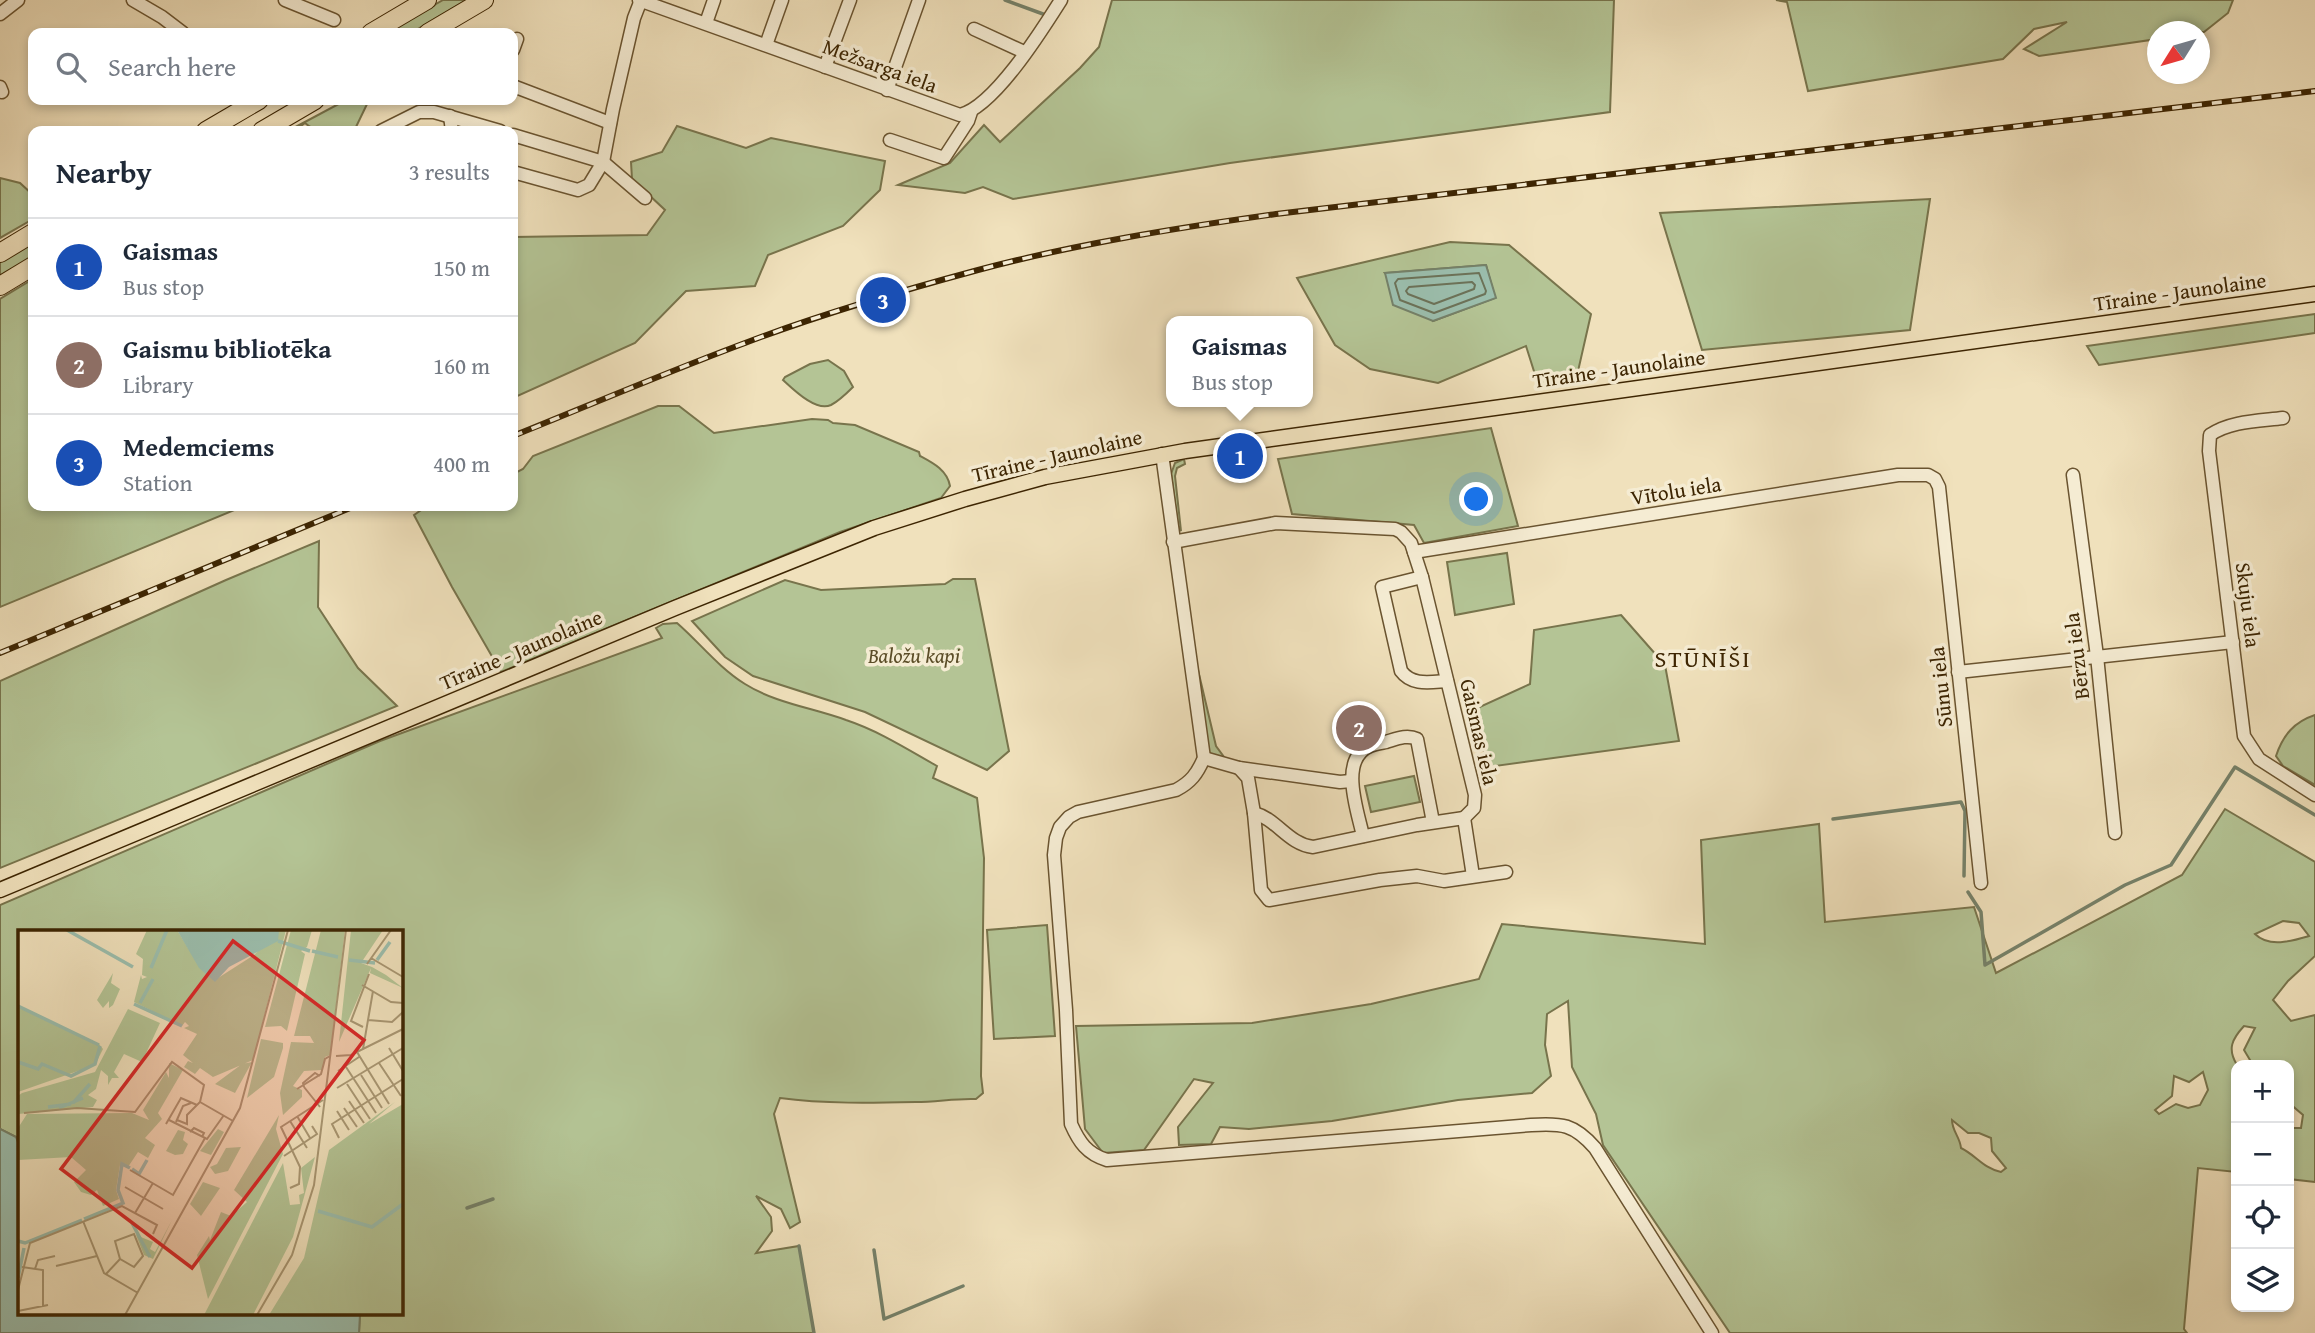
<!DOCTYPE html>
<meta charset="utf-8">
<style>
body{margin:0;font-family:"Gentium Book Plus",serif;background:#f6f6f7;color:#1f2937}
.controls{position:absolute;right:21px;bottom:21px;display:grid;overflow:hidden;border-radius:14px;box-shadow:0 4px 10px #0003}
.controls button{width:63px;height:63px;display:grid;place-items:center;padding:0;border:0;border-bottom:2px solid #e0e1e3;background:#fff;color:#1f2937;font:35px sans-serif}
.compass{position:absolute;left:2147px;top:21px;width:63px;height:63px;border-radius:50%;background:#fff;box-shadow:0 4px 10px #0003;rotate:233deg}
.you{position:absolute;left:1477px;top:500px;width:24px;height:24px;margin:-18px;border:5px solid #fff;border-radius:50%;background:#1a73e8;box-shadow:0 0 0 10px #1a73e833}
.badge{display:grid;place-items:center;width:46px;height:46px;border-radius:50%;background:#1a73e8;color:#fff;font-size:23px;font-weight:700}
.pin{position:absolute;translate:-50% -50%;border:4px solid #fff;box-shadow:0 2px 7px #0006}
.popup{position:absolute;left:1166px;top:316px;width:147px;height:91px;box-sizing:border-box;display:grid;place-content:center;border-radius:14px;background:#fff;filter:drop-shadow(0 2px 5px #0005);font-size:23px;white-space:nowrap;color:#747a83}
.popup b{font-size:26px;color:#1f2937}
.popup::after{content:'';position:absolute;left:50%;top:100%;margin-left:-14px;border:14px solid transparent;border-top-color:#fff}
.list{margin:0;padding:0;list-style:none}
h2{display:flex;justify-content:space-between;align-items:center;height:91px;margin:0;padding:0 28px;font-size:30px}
h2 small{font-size:23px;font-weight:400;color:#747a83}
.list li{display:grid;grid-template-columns:46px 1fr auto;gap:21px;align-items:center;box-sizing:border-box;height:98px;padding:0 28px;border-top:2px solid #e0e1e3}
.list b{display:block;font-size:26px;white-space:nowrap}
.list p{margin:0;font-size:23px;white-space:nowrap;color:#747a83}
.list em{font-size:23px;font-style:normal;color:#747a83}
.icon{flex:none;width:38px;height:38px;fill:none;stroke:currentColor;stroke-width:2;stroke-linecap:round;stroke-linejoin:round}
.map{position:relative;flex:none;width:2315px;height:1333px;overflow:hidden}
.search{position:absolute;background:#fff;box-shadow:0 4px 10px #0003;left:28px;top:28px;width:490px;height:77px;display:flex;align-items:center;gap:18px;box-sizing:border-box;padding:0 24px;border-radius:14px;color:#747a83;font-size:26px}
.panel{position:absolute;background:#fff;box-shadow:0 4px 10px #0003;left:28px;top:126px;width:490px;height:385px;border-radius:14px}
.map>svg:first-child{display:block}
.green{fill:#b4c495;stroke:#78744c;stroke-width:2;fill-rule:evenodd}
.water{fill:#9bbead;stroke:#758169;stroke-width:2}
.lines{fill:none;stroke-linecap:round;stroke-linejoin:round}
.shore{stroke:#6c7258;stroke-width:2}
.stream{stroke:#758169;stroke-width:3.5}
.minor-casing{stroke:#6a5430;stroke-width:15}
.major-casing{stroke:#3d2502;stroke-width:17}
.highway-casing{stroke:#3d2502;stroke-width:20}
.minor{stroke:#f5ecd3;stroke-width:12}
.major{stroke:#f0e1bc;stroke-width:14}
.highway{stroke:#f0e1bc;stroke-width:18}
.rail-casing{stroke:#3d2502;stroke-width:6}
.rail{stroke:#f5ecd3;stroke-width:3.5;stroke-dasharray:10;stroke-linecap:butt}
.labels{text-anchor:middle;stroke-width:7;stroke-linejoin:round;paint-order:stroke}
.street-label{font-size:21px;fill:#3d2502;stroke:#f5ecd3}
.park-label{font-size:21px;font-style:italic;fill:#5b4d27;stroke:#f5ecd3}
.quarter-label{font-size:24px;letter-spacing:2px;fill:#3d2502;stroke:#f5ecd3}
.inset-river{fill:none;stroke:#9bbead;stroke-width:3.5}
.inset-road{fill:none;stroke:#a89672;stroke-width:2}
.view{fill:#d62828;fill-opacity:0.15;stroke:#d62828;stroke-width:3.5}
.inset-edge{fill:none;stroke:#3d2502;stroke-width:3.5}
</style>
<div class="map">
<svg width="2315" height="1333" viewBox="0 0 2315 1333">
<rect width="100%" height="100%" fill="#f0e1bc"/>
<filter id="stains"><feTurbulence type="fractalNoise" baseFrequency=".00286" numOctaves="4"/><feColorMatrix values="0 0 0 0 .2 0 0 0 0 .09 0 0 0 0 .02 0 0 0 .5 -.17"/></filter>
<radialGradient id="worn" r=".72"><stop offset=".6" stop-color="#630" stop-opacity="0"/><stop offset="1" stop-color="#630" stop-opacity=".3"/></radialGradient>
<g class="green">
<path d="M443,0h24l-56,33h-25z"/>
<path d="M1112,0h502l-4,112 -380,51 -217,36 -30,-12 -18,6 -67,-8 52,-22 34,-38 16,17 80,-74 19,-21z"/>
<path d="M1776,0h457l-5,13 -24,19h-46l-1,7 -118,17 -15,-7 43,-27 -33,7 -31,30 -195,32 -21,-89z"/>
<path d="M346,100h23l-14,29c-19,2 -36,7 -50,-6l-4,3 1,3 5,2h-19z"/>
<path d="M677,126l69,22 25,-10 114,23 -5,29 -37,36 -75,29 -13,31 -69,5 -51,52 -122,55v-161l134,-2 18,-25 -33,-31 -1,-17 31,-10z"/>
<path d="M0,178l20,5 13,12v24l-33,19z"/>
<path d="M1930,199l-20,131 -208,20 -42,-137z"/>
<path d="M33,242v15l-33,19v-14z"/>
<path d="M1450,242l59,3 82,69 -15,66 -37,7 -13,-41 -88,37 -68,-14 -35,-24 -38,-67zM1486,265l9,33 -62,23 -48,-48z"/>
<path d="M33,279v227h211l-244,101v-308z"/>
<path d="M2315,314v19l-216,32 -12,-19z"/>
<path d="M828,360l16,11 9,16c-6,6 -14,14 -22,18 -15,7 -37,-15 -48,-25l2,-3 25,-13z"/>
<path d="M658,406h21l35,27 98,-14 16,1 5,3 22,2 64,27 1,4c13,7 27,14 30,30l-9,12 -101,34 -339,140 -49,-85 -38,-72 13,-9h86v-32l10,-5 10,-13z"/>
<path d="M1491,428l27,98 -94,17 -10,-18 -122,-11 -14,-55z"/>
<path d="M1184,459l1,5 -8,4 -2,8 6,55 -3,-5 -7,-52 4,-11z"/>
<path d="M319,541l-1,66 40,61 39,38 -397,162v-187l226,-101z"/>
<path d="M1507,553l7,51 -59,11 -8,-53z"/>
<path d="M953,579h22l34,172 -22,19 -122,-58 -112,-36 -28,-19 -33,-36 93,-41 36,10 124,-6z"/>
<path d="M1621,615l44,50 14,76 -191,26 -15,-57 57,-26 4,-54z"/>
<path d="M677,623c23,20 41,44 68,61 30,19 68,24 101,36 33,11 61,29 91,46l-4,12 44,20 7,60 -3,218 2,17 -7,6c-20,-1 -39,3 -60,3 -45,1 -91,2 -136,-4l-6,16 26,108 -10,6 -9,-19 -25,-13 15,21 1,14 -16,22 43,-7 15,87h-455l1,-19h41v-382h-382v213l-3,-8 -16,-8v-224l380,-164 282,-103 -6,-10 7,-4z"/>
<path d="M1198,670l18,76 11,15 -15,-3 -5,-10z"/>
<path d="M2315,715v70l-32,-19 -7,-10c7,-21 18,-34 39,-41z"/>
<path d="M1414,776l6,26 -49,10 -6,-26z"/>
<path d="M2225,809l90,53v94l-27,25 -15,19 18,21 24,-6v167l-26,-3v-51h12l2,-13 -14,-12v-38h-36l-9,-15 11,-22 -11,-2c-12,13 -17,23 -7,39l-1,107 -38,-4 -14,161 3,4h-457l-127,-188 -7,-31 -24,-47 -4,-66 -21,13 -2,31 6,31 -19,17 -74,7 -126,21 -83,8 -29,-2 -9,17 -32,1 -1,-18 35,-44 -19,-4 -50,71 -41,3 -18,-24 -9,-103 176,-3 119,-19 108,-25 23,-55 203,20 -4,-104 118,-16 6,98 149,-15 22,66 186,-98zM2283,921l16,2 10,13c-17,5 -40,12 -54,-2zM2203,1072l5,18 -8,15 -12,3 -12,-4 -17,10 -4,-4 17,-14 2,-20 15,6zM1952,1120l16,13h11l12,5 1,13 14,17 -5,4c-18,-4 -24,-16 -40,-24 -1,-11 -9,-17 -9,-28z"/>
<path d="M1047,925l8,111 -61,3 -7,-109z"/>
</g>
<g class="water">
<path d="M1486,265l10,33 -63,23 -40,-16 -8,-32z"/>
<path d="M0,1129l16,8 3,8v169h341l-1,19h-359z"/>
</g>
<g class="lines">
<g class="shore">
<path d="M1479,273l7,18 -1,3 -51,19 -34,-13 -5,-17 3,-4z"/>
<path d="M1472,282l3,3 -1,4 -40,15 -26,-10 -2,-3 3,-4z"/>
</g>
<g class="stream">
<path d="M1005,0l38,14"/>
<path d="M1833,819l128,-17 4,9 -1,65"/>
<path d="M1968,892l13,20 4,53 140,-80 46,-20 64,-98 80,48"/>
<path d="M467,1208l26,-9"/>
<path d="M799,1246l15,87"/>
<path d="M874,1250l10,69 79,-33"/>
</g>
<g class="minor-casing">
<g id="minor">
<path d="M133,0l29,17 21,16"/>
<path d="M285,0l49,20"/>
<path d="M639,0l321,115c34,-8 82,-85 101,-115"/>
<path d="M0,14l18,-14"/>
<path d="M706,23l8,-23"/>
<path d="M974,29l50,23"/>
<path d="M766,45l16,-45"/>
<path d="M513,50l4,-11"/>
<path d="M825,67l25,-67"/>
<path d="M513,86l97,37"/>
<path d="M0,87l2,5"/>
<path d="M887,90l32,-90"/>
<path d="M450,116l2,15"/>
<path d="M381,131l38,-19h15l66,19"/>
<path d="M513,135l90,27 42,36"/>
<path d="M890,140l54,18 24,-37 3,-9"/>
<path d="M513,172l65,18 11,-5 14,-23 10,-53 21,-91 7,-18"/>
<path d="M2283,418c-24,3 -53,3 -73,17l-1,16 35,285 15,23 56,36"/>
<path d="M1162,454l42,304c-7,16 -13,24 -28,32l-98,22 -9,5 -9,10 -4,11 -2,17 12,155 5,114c8,18 16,30 36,36l424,-35c31,-2 43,-1 64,23l117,185"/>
<path d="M2073,475l24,181 18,177"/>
<path d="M1173,542l103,-19 119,6 6,3 10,11 11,34 53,218 -1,13 -10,10"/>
<path d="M1414,552l484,-77h30l7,4 4,8 42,396"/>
<path d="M1422,577l-40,10 19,84c11,15 29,11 46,10"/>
<path d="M1958,672l275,-30"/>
<path d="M1204,758l35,10 101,14 11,-1"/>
<path d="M1239,768l9,10 6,35 7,77 8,10 111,-20 37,-4 27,5 62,-9"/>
<path d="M1254,813c23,6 34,31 59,34l104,-22 47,-7"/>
<path d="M1464,818l9,58"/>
<path d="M1363,836c-5,-24 -25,-77 7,-90 4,-2 11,-3 16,-4 10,-3 21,-8 31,-3l16,83"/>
</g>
</g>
<g class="major-casing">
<path id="major" d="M0,890l675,-282 199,-80 91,-29 80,-22 140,-26 1130,-157"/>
</g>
<g class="highway-casing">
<g id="highway">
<path d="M371,33l56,-33"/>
<path d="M428,33l56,-33"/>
<path d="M206,131l53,-31"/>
<path d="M262,131l53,-31"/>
<path d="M0,253l33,-20"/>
<path d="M0,286l33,-20"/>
</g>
</g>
<use href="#minor" class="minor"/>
<use href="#major" class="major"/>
<use href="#highway" class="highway"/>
<g class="rail-casing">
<g id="rail">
<path d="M513,436c77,-31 154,-64 232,-93 76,-29 155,-52 233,-73 97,-26 199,-42 298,-56l1039,-123"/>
<path d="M0,653l355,-147"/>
</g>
</g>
<use href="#rail" class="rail"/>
</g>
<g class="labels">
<g class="street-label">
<text transform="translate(880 66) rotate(20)" y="7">Mežsarga iela</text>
<text transform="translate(2180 292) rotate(-8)" y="7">Tīraine - Jaunolaine</text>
<text transform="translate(1619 369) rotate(-8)" y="7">Tīraine - Jaunolaine</text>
<text transform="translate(1057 456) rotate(-13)" y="7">Tīraine - Jaunolaine</text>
<text transform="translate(1676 491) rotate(-9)" y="7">Vītolu iela</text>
<text transform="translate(2248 605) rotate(83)" y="7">Skuju iela</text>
<text transform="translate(521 650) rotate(-23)" y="7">Tīraine - Jaunolaine</text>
<text transform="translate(2077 656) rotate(-97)" y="7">Bērzu iela</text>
<text transform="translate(1941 687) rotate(-96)" y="7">Sūnu iela</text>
<text transform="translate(1479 732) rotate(77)" y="7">Gaismas iela</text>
</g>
<g class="park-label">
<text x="914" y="663">Baložu kapi</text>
</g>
<g class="quarter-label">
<text x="1703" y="667">STŪNĪŠI</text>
</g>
</g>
<g transform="translate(18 930)">
<rect width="385" height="385" fill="#f0e1bc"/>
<path d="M129,0h30l24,39 17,9 36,-23 25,-25h7l-33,130 -40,17 -13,-9 -5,6 -11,-7 4,-6 5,2 -10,-8 14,-21 -13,-6 5,-2 -4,-4 -3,4 -48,-24 7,-27 1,4 5,-2 -5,-2 1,-16 -7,-5zM273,0h21l-5,17 -6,4 4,3 -18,77 -6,-5 -16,1zM303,0h24l-15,125 -5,2 -3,13 -18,1 -11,15 9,4v7l-19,18 -3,-22 11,-51 23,1 -4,-7h-16zM333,0h32l-22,33 11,4 14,8 17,13 -33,-15 1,-5 -32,74zM95,43l-2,10 9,6 -7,16 -4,3v-7l-6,7 -6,-8zM0,76l81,38 4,5 -8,16 -77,27zM110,79l32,14 -18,39 -18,-8 -10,18 5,6h-7l-4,7v-9l-7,-6 -5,19 -8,6 9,5 -4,7 -75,7v-18l4,-3 73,-21zM243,109l22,4v5l-9,29 -27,21zM234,132l-17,31 -20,-9 27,-20zM151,133l14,7 -25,43 4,6 -17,19 10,7 -7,13 -10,-6 -10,15 -8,-2 -4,25 3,9 -16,7 -6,-16 -6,5 -10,-3 -7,-10 12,-12 -15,-13 -53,3v-32l9,-14 105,-1 17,7 -6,-10 23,-38 3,6zM377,172l-26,22 34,-20v211h-134l35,-57 25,-108zM261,185l-3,14 7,25 -75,145 -11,-44 12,-19 1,4 11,-28 10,4 16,-14 -13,-12zM200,199l6,3 -13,23 -11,-4zM160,200l7,2 -2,8 5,4 -5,10 -8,1 -9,-4zM223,217l-13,24 -13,3 -5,-7 7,-3 9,-16zM297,227l-22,80 -40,78h-49l79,-152 7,42 10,-1 -1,-9 5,-2 -3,-25zM185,252l17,6 -19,28 -11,-12zM154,290l-19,39 -9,-4 -8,-20 17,7 -3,7 5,3z" fill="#b4c495"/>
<path d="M159,0h102l-1,11 -49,26 -14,15 -16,-14z" fill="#9bbead"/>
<path class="inset-river" d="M49,0l66,37M260,11l32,10M294,21l26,6M331,30l26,3M359,30l13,-18M133,38l16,-38M122,73l13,-24M116,74l48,22M0,76l81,39M0,132l20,7 4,-5 29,12 24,-12 5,-18M55,173l17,-19M30,177l23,-3M41,178l24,-10M114,239l7,5 8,-14M300,281l54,16 31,-23M66,289l39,-16 -5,-13 4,-26 8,4M114,293l18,34M0,311l7,2 57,-23M0,348l6,-30"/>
<path class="inset-road" d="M353,28l32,19M349,34l24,-34M344,55l29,17 12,1M350,90l24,2 11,-10M345,97l-12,-6 18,-47M371,118l14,23M345,119l10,-58M339,122l32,52M318,126l15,-1 52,-26M361,133l22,33M328,137l30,46M320,141l21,-14M343,145l21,33M329,154l23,35M286,157l16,20M286,157l-1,-4 12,-10 5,3M319,158l66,-40M279,159l24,-15 4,-15 5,-3M331,171l15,22M182,172l33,19M326,178l13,19M319,181l12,19M6,183l53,-5 58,4 37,-50 32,23 -4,17 -13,13v9l-10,-4M279,186l13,22M151,190l38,19 17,-24M272,191l17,27M158,192l7,-16 8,-3M148,194l15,-26 16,7M172,202l4,-4 10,5 -2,4M321,208l-7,-14 71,-45M266,226l33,-22 -5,-8M112,240l43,25 32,-57M107,257l38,22M272,258l9,-4 1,-17 -19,-40 42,-27M117,283l18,-30M65,291l21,52 34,20M38,336l41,-10M4,337l21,3v36M17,339l3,-9 17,-4M88,344l14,-15 14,8 9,-11 -9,-22 -19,7 5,18M0,360l12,-47 92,-37 35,19 -4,9M0,381l30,-6M107,385l115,-207 48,-178M239,385l35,-60 22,-70 32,-255"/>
<path class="view" d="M215,11l131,99 -172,228 -131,-99z"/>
<rect width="385" height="385" class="inset-edge"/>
</g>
<rect width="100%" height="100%" filter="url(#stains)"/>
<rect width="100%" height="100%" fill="url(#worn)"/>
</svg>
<div class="controls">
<button>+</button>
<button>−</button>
<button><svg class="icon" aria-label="locate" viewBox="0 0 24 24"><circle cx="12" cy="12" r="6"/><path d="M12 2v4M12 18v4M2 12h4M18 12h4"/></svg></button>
<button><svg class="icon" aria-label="layers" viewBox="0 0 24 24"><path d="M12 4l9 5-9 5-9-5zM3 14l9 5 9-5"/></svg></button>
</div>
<svg class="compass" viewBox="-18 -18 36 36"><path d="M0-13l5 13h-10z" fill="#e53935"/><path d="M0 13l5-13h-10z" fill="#747a83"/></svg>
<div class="you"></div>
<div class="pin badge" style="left:1240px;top:456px;background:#1a4fb4">1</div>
<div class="popup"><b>Gaismas</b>Bus stop</div>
<div class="pin badge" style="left:1359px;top:728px;background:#8d6e63">2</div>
<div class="pin badge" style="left:883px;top:300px;background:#1a4fb4">3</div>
<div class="search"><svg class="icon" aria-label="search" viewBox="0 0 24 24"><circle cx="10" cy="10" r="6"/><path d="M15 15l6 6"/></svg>Search here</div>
<section class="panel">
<h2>Nearby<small>3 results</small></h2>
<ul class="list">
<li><span class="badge" style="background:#1a4fb4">1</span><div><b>Gaismas</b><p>Bus stop</p></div><em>150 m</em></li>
<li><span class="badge" style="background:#8d6e63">2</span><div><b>Gaismu bibliotēka</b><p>Library</p></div><em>160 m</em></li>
<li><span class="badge" style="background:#1a4fb4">3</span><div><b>Medemciems</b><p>Station</p></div><em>400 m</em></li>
</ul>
</section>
</div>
